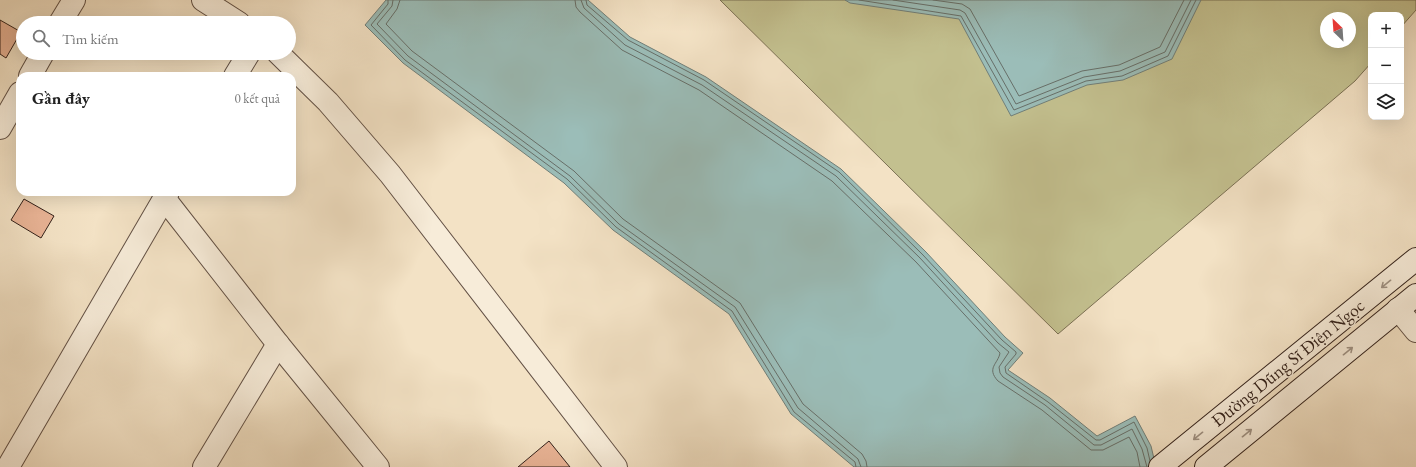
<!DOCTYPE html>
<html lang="vi">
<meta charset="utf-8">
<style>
body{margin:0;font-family:"EB Garamond",serif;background:#f6f6f6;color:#222}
.controls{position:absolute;right:12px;top:12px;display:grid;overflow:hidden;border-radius:8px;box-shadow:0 4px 16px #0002}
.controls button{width:36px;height:36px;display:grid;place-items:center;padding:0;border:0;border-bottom:1px solid #e0e0e0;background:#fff;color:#222;font:20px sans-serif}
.compass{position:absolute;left:1320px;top:12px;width:36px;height:36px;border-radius:50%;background:#fff;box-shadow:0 4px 16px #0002;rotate:335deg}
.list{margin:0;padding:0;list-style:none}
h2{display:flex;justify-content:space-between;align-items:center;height:52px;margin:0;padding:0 16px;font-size:17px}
h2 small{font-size:13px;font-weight:400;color:#767676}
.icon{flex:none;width:22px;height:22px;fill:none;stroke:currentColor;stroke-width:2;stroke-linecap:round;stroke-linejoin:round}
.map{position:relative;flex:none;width:1416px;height:467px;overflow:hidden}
.search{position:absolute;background:#fff;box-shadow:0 4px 16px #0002;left:16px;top:16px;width:280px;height:44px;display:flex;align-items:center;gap:10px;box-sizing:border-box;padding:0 14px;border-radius:22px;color:#767676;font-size:15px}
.panel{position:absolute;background:#fff;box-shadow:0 4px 16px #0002;left:16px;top:72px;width:280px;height:124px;border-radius:12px}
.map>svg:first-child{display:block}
.green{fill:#c3c08f;stroke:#7b7054;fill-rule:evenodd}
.water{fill:#9bbdb8;stroke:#717f79}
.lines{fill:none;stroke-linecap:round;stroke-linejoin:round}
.shore{stroke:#676f69;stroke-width:1}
.building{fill:#e8b395;stroke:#33211a}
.minor-casing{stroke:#635145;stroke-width:24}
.secondary-casing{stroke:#33211a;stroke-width:24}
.minor{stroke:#f7ecd9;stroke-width:22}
.secondary{stroke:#f7ecd9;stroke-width:22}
.oneway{stroke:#9f9183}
.labels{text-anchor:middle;stroke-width:3;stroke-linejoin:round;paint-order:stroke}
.street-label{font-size:18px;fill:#33211a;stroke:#f7ecd9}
</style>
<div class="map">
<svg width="1416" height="467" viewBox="0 0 1416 467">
<rect width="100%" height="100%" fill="#f3e2c5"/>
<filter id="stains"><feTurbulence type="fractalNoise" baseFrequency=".005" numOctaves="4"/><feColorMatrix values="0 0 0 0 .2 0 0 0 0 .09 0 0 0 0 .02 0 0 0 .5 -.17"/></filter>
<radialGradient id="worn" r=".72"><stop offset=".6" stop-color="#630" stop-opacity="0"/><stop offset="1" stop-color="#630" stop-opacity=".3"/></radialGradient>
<path class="green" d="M720,0h696v10l-15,17v-12h-30v48l-16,18 -297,253zM1326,18h24v24h-24z"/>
<g class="water">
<path d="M386,0h202l42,37 76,40 135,92 85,83 79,85 18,16 -15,17 42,28 47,38 38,-20 16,30 5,21h-302l-63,-53 -62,-100 -116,-84 -49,-47 -161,-120 -38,-38z"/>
<path d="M845,0h356l-29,59 -49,21 -36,5 -76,31 -52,-97 -109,-16z"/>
</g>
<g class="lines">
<g class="shore">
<path d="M388,0v4l-17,21 34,35 162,119 49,48 116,84 62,101 61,50 1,5"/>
<path d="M393,0l-1,6 -15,18 31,32 162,120 49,48 116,83 63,101 60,51 3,8"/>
<path d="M400,0l-3,9 -11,15 26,27 162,120 49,48 117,84 63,101 59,50 4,7 1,6"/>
<path d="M575,0l1,7 4,5 42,38 77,40 133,91 84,81 84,91c-2,11 -14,15 -2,28l44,29 49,40h12l26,-13 8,15 3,15"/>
<path d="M581,0l3,8 41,37 77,40 134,91 84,82 78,85 11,9 -10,15 1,6 3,4 42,28 49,40h7l31,-16 10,20 5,18"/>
<path d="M586,0l1,5 41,35 76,40 135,92 84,83 79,85 14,12v2l-11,13 1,6 42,29 48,38h4l34,-18 13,26 3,13"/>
<path d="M859,0l102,16 53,94 72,-29 36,-5 46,-20 28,-56"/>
<path d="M893,0l67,10 5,3 51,91 68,-27 36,-6 45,-19 26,-52"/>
<path d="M933,0l29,4 8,5 49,87 63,-25 37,-6 41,-18 24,-47"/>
</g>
</g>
<g class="building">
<path d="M0,20l21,12 -15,26 -6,-4z"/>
<path d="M24,199l30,17 -13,22 -30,-18z"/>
<path d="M549,441l21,26h-52z"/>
</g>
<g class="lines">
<g class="minor-casing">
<g id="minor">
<path d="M203,0l36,23"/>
<path d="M60,23l14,-23"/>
<path d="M278,53l50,49 62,72 226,293"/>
<path d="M30,76l13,-23"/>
<path d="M235,76l14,-23"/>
<path d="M0,128l20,-35"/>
<path d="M164,198l114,146 100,123"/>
<path d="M1398,309l18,22"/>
<path d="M8,467l160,-275"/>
<path d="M204,467l74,-123"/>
</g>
</g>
<g class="secondary-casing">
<g id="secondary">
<path d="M1160,467l256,-208"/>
<path d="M1206,467l210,-172"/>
</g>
</g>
<use href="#minor" class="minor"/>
<use href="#secondary" class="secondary"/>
</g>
<defs><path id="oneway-shaft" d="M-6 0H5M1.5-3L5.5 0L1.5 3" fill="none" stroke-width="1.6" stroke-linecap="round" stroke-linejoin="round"/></defs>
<g class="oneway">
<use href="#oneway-shaft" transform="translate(1386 284) rotate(141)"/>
<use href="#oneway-shaft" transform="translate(1348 351) rotate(-39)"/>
<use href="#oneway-shaft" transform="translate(1247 433) rotate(-39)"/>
<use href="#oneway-shaft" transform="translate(1198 436) rotate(141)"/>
</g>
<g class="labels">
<g class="street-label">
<text transform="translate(1288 363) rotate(-39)" y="6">Đường Dũng Sĩ Điện Ngọc</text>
</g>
</g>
<rect width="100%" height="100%" filter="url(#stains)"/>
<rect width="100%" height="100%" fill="url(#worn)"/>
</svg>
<div class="controls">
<button>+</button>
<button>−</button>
<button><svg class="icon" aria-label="layers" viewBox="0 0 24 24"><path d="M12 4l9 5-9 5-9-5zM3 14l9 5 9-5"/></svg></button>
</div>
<svg class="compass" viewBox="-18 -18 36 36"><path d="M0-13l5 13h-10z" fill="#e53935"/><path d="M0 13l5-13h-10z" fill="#767676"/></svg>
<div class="search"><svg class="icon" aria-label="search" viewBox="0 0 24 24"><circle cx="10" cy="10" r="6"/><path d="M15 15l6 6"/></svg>Tìm kiếm</div>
<section class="panel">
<h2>Gần đây<small>0 kết quả</small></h2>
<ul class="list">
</ul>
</section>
</div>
